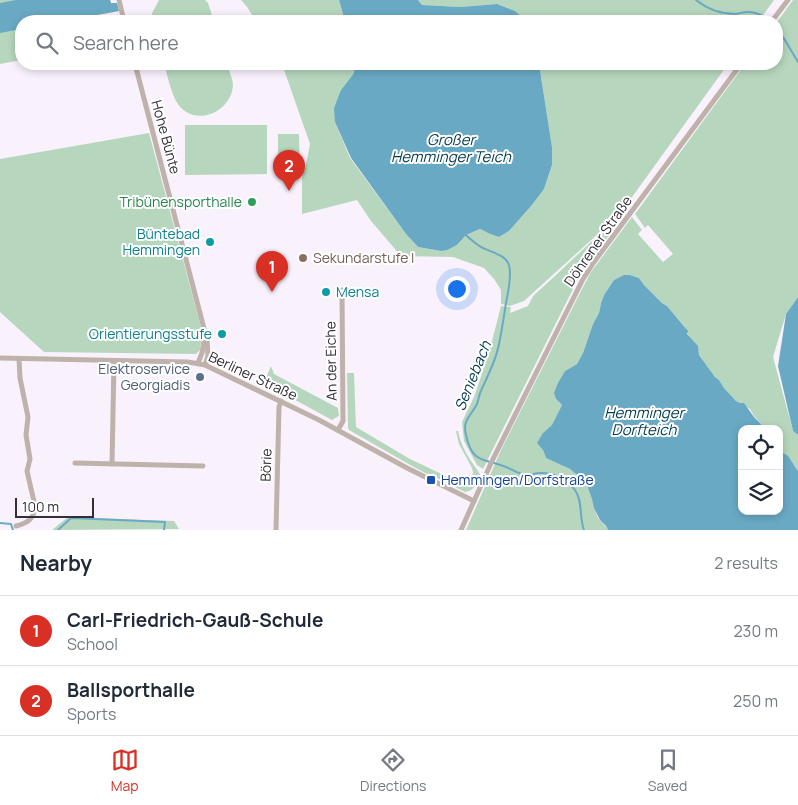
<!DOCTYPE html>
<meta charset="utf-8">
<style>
body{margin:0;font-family:Manrope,sans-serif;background:#f2f2f3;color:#1f2937}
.controls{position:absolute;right:15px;bottom:15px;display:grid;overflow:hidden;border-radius:10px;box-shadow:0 2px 8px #0003}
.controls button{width:45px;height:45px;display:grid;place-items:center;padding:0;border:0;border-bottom:1px solid #e0e1e3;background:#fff;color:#1f2937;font:25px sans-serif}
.scale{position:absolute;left:15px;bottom:12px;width:79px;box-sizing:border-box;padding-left:5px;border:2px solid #342e37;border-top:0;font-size:14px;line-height:18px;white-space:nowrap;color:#342e37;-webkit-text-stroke:4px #fff;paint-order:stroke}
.you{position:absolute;left:456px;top:288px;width:18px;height:18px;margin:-12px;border:4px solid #fff;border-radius:50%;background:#1a73e8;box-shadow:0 0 0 8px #1a73e833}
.badge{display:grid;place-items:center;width:32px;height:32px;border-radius:50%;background:#d93025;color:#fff;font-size:16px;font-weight:700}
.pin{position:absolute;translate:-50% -41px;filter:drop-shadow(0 1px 2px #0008)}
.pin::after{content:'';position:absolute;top:26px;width:18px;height:15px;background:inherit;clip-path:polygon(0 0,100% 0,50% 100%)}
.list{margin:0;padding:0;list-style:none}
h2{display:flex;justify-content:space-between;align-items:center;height:65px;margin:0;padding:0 20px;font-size:21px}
h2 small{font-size:16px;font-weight:400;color:#747a83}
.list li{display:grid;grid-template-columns:32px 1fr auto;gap:15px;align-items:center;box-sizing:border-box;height:70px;padding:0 20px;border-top:1px solid #e0e1e3}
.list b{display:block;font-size:19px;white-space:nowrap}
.list p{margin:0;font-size:16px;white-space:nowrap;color:#747a83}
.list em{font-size:16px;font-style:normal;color:#747a83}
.icon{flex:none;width:28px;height:28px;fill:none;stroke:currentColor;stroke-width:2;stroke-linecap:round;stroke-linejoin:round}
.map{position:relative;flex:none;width:798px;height:530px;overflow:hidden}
.search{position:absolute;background:#fff;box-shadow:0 2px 8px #0003;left:15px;right:15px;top:15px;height:55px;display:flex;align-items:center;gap:12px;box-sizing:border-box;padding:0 18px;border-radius:20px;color:#747a83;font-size:19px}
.sheet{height:205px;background:#fff}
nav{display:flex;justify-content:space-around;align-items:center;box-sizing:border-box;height:70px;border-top:1px solid #e0e1e3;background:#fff;font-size:14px;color:#747a83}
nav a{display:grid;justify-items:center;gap:2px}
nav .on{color:#d93025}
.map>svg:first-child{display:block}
.green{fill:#b6d7bd}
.water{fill:#6aa9c4}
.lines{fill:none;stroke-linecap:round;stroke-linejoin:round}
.stream{stroke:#6aa9c4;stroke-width:2}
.minor{stroke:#beb2ab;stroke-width:5}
.leisure-dot{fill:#2e9e5b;stroke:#fff;stroke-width:2}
.culture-dot{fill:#0f9aa8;stroke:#fff;stroke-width:2}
.education-dot{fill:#8d6e63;stroke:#fff;stroke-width:2}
.service-dot{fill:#5c6f8a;stroke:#fff;stroke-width:2}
.transit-dot{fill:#1a4fb4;stroke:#fff;stroke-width:2}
.labels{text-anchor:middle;stroke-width:4;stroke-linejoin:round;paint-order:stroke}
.street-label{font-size:14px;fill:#342e37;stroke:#fff}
.leisure-label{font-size:14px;fill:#27864d;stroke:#fff;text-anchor:end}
.culture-label{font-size:14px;fill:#0d838f;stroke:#fff;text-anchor:end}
.education-label{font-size:14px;fill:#785e54;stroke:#fff;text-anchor:start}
.service-label{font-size:14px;fill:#4e5e75;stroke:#fff;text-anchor:end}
.transit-label{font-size:14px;fill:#164399;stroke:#fff;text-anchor:start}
.water-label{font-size:15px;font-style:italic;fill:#003b4e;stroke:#fff}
</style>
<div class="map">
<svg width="798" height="530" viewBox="0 0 798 530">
<rect width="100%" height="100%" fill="#f9f2fd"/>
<g class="green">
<path d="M0,0h110l1,3h6l2,8 -52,10h-46v39l-21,4z"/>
<path d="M159,0h46l3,3 6,18h-63l1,-8z"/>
<path d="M241,0h98l6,21h-89l-9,-14z"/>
<path d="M418,0h356l-15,21h-232l-12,-10 -18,-7 -37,3 -38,-2z"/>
<path d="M793,0h5v297l-12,17 -13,43 20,74 5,4v36c-5,-10 -17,-18 -19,-26 -1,-5 0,-11 0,-16h-13l-12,-13 -4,-7 -14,-8 -12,-13 -5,-8 -4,-3 -16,-22 -1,-8 -9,-10 -4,-10 -18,-21 -5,-3 -18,-18 -5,-7 -9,-3h-5l-11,5 -10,15 -3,8 -2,10 -6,11 -10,29 -6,11 -12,7 -9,28 6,6 -10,21 -9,7v17l3,8c12,5 34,14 41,25 6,11 6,24 11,35 3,4 7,7 10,12h-142l35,-80 81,-161 9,-17 41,-55 10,13 -4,4 25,28 10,-8 -25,-29 -3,3 -10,-14 110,-150h32v-42z"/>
<path d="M164,64h63c2,7 6,15 6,22 -3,29 -42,42 -57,15 -5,-9 -9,-27 -12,-37z"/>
<path d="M282,64h73l-1,9 -13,17 -6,32 15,36 56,76 12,13 23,4 16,-6 9,-10 14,-6 10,5 9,3 10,-6 23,-26 12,-16 8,-24v-18l-13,-83h189l-106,147 -11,21h-11l-76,69 -14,5 -9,-2v-14l-7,-11 -10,-11 -31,-11 -52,-1 -30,-35 -14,-21 -55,14v-36l4,-13 4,-21z"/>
<path d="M185,125h82v49l-82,1z"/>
<path d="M149,133l53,198 -2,19 -4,4 -152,-2 -44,-40v-153z"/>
<path d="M278,134h21l1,39h-22z"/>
<path d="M603,233l7,1 -30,41 -97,194 -6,-4 -13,-24 -2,-19 12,-25 15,-44 12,-47 10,1 -1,6 18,-7 5,-10 22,-20 42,-40z"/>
<path d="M271,366l3,8 64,34 1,8 -7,4 -68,-37z"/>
<path d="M347,373h7l2,54 54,32 57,27 6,-13 -1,-5 -13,-24 -3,-13h2c3,17 13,30 22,43 -1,8 -6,17 -15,18l-30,-15v-1l-3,-1 -1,1 -19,-10 -63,-36 -1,-2z"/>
<path d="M68,517l106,4 5,8 -127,1z"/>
</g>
<g class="water">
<path d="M16,0h94l1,3h6l2,8 -57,10h-41v8l-21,4v-30z"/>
<path d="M339,0h79l4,5 38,2 37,-3 18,7 12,10h-182z"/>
<path d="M355,64h184l13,83v18l-8,24 -12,16 -23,26 -10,6 -9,-3 -10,-5 -14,6 -9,10 -10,5 -6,1 -23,-4 -12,-13 -55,-76 -16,-36 -1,-14 7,-18 13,-17z"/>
<path d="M624,275h6l9,3 5,7 18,18 5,3 21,25 -1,3 11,12 1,9 16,22 4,3 5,8 12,13 4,2h4l10,14 12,12h-24v82h37v-66l3,7 6,4 10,15v59h-190l-2,-4 -6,-6 -6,-12 -2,-9 -6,-17 -16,-13 -24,-11 -3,-8 -6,-7 6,-10 9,-8 10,-20 -6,-6 -2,-6 4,-10 7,-12 12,-7 6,-11 10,-29 6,-11 2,-10 3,-8 10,-15z"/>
<path d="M798,297v138l-5,-4 -15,-65 8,-52z"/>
</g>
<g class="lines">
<g class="stream">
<path d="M696,0c11,9 26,14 40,14 4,-1 8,-2 12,-2 7,0 16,4 22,8"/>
<path d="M777,27l21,35"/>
<path d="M466,233v2c4,4 8,7 12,10 9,7 27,8 31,20 3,10 -1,28 -3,38 -2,13 -4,27 -7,41 -3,17 -12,33 -19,49 -1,4 -2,8 -3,11 -6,12 -15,16 -11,31 6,29 18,23 40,32 8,3 13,8 22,8 3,0 7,-2 11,-2 13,-1 28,6 36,17 8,11 4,27 9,40"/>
<path d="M0,523l11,1 2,6"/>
<path d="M58,530l13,-12 94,4 -1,8"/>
</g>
<g class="minor">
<path d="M119,0l5,21"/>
<path d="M772,21l16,-21"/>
<path d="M135,64l72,276 1,16 -3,9"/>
<path d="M0,358l188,4 17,3 114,55 88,48 67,33"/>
<path d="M198,363l4,-10 3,-18"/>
<path d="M338,430l5,-9 -1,-131"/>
<path d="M75,463l128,3"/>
<path d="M112,464l2,-103"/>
<path d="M16,526c12,-3 18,-7 19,-20l-8,-35 3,-12 -4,-24 2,-18 -8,-39 -1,-19"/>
<path d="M276,530l3,-123 2,-6"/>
<path d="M461,530l31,-69 91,-182 11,-17 147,-198"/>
</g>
</g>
<circle class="leisure-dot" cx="252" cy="202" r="5"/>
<g class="culture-dot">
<circle cx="210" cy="242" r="5"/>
<circle cx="326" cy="292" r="5"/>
<circle cx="222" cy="334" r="5"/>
</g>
<circle class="education-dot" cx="303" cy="258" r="5"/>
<circle class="service-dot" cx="200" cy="377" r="5"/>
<rect class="transit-dot" x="426" y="475" width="10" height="10" rx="2.5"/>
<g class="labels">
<g class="street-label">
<text transform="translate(166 137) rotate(75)" y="5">Hohe Bünte</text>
<text transform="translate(598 241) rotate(-55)" y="5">Döhrener Straße</text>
<text transform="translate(331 361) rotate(-91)" y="5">An der Eiche</text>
<text transform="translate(253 376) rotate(25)" y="5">Berliner Straße</text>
<text transform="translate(266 465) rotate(-88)" y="5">Börie</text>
</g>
<g class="leisure-label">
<text x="242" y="207">Tribünensporthalle</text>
</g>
<g class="culture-label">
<text x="200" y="239">Büntebad<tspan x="200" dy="16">Hemmingen</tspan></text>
<text x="336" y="297" text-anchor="start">Mensa</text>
<text x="212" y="339">Orientierungsstufe</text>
</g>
<g class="education-label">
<text x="313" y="263">Sekundarstufe I</text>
</g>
<g class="service-label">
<text x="190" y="374">Elektroservice<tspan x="190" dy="16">Georgiadis</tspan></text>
</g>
<g class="transit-label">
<text x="441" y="485">Hemmingen/Dorfstraße</text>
</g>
<g class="water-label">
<text x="451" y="145">Großer<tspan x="451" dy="17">Hemminger Teich</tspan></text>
<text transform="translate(473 376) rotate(-68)" y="5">Seniebach</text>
<text x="644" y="418">Hemminger<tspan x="644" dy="17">Dorfteich</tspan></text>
</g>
</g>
</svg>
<div class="controls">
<button><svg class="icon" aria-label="locate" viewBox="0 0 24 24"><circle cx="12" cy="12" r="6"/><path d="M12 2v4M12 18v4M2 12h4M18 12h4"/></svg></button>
<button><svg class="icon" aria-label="layers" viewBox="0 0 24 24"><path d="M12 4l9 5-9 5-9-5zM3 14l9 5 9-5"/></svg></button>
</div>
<div class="scale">100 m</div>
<div class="you"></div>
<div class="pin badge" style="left:272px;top:292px">1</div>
<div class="pin badge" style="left:289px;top:191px">2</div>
<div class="search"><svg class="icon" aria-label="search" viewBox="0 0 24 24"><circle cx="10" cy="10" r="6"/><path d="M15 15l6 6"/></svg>Search here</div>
</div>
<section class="sheet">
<h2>Nearby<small>2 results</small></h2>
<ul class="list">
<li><span class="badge">1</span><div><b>Carl-Friedrich-Gauß-Schule</b><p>School</p></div><em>230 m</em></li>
<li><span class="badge">2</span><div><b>Ballsporthalle</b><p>Sports</p></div><em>250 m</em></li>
</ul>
</section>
<nav>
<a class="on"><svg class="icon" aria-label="map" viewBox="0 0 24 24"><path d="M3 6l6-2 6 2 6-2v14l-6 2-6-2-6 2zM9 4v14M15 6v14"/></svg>Map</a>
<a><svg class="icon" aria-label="directions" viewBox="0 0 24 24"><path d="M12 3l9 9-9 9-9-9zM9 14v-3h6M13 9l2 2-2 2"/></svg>Directions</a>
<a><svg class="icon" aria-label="saved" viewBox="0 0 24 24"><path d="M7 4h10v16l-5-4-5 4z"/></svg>Saved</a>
</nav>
